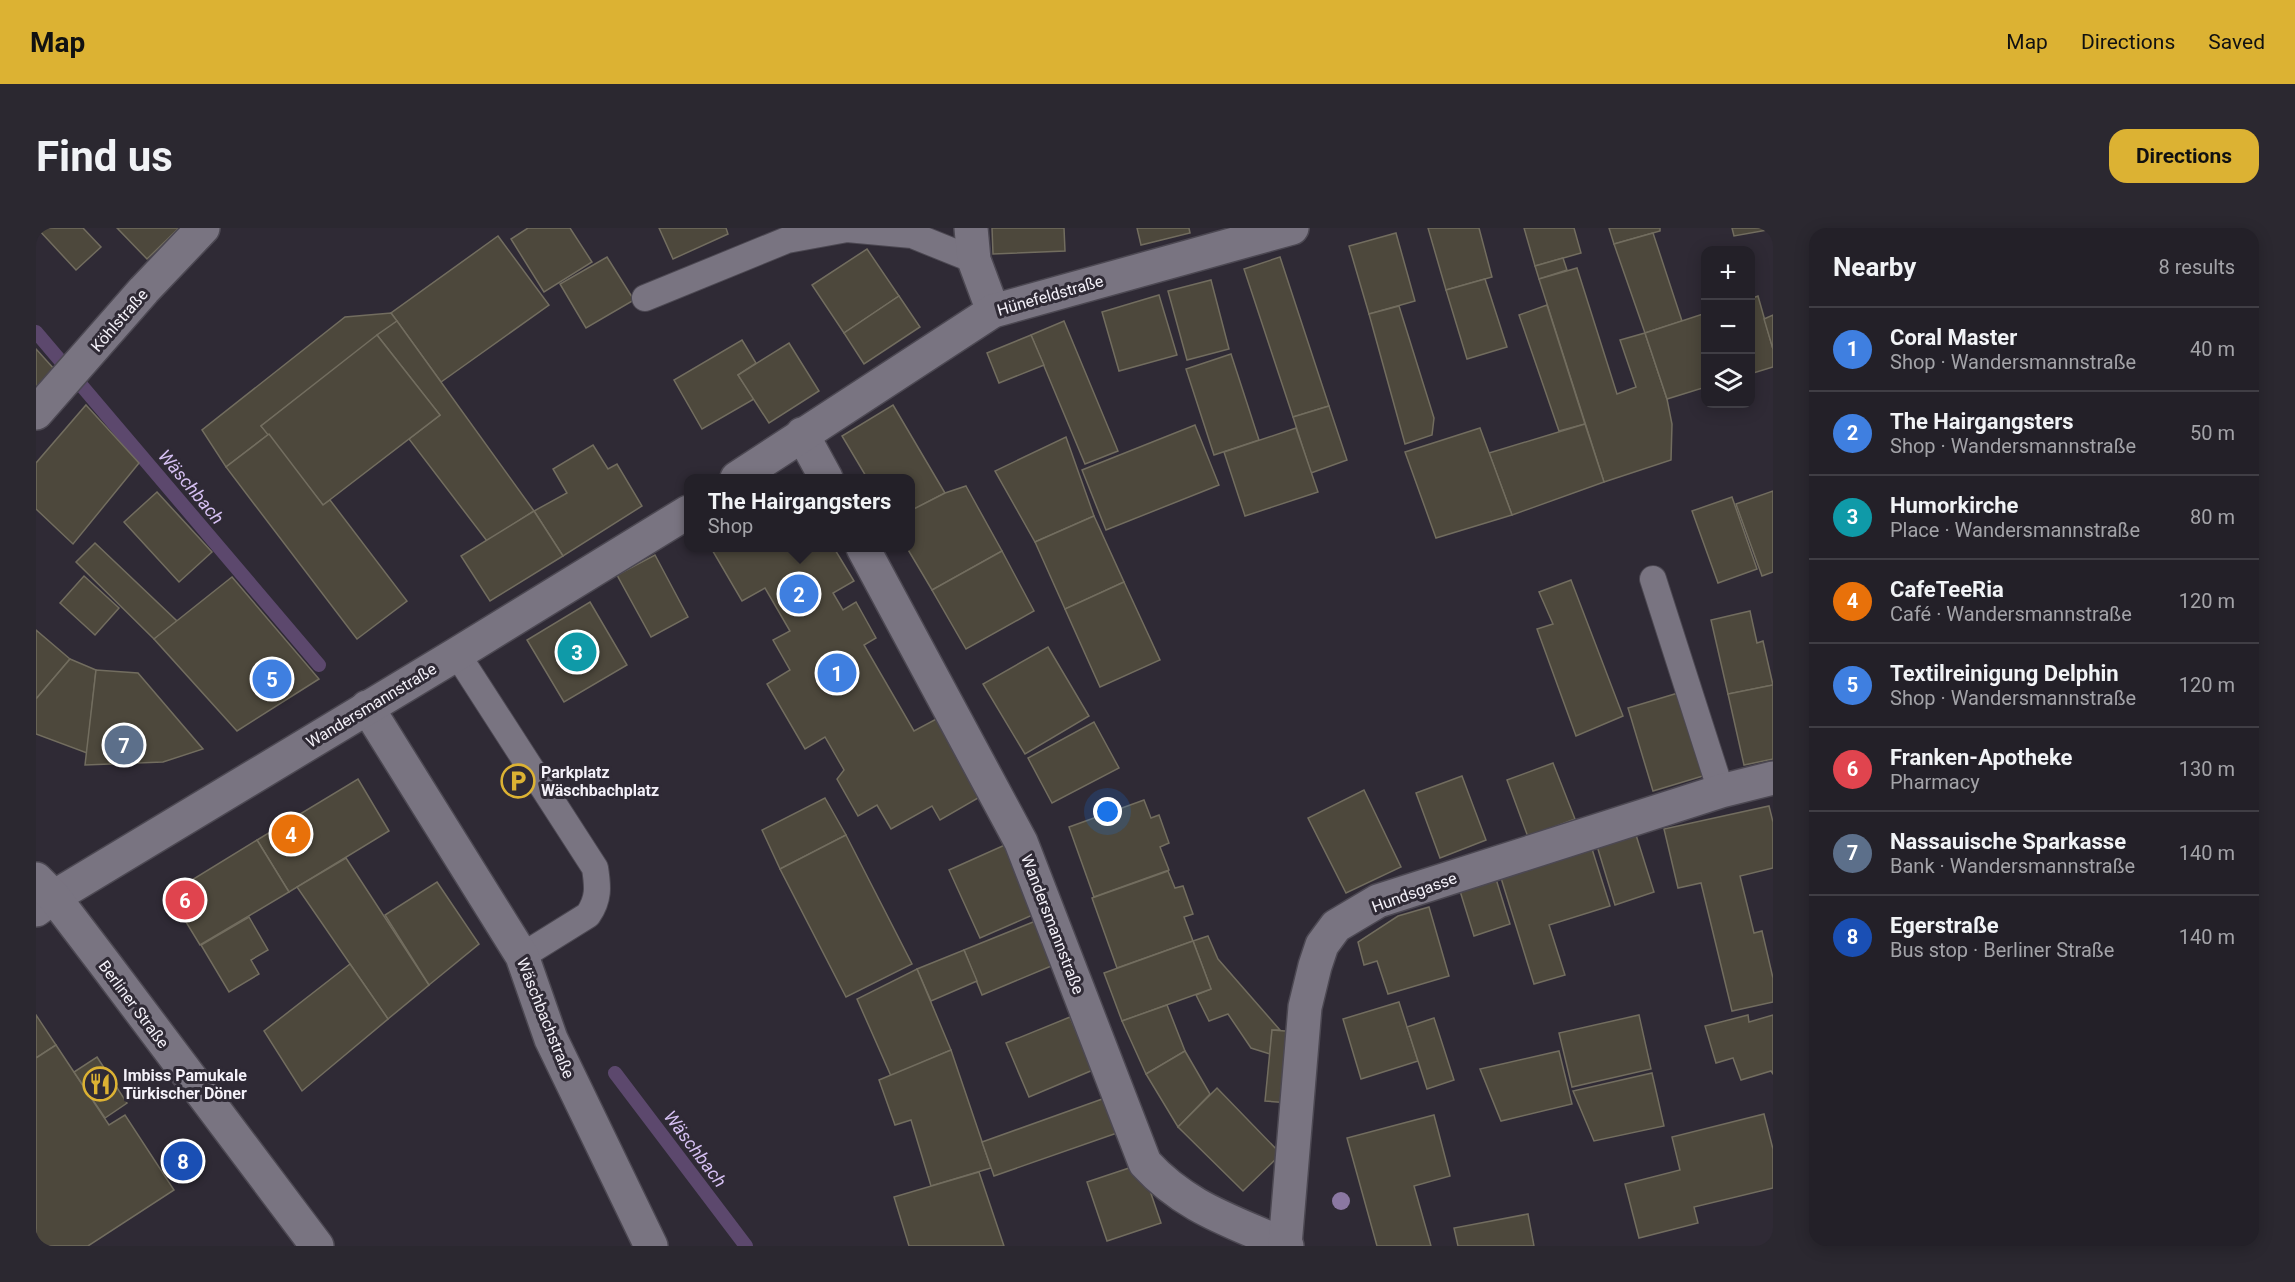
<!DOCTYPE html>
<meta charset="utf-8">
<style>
body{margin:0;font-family:Roboto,sans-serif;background:#2b2830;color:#f1f3f6}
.controls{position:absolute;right:18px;top:18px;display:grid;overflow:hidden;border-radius:12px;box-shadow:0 3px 15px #0003}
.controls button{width:54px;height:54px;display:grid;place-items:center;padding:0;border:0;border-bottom:2px solid #403e45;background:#232028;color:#f1f3f6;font:30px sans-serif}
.you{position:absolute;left:1072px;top:584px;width:21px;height:21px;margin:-15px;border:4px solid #fff;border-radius:50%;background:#1a73e8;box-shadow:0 0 0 9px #1a73e833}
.badge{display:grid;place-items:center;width:39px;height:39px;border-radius:50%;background:#dcb233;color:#fff;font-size:20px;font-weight:700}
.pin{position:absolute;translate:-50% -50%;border:3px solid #fff;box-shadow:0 2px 6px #0006}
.popup{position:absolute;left:648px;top:246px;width:231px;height:78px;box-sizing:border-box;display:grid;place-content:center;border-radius:12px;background:#232028;filter:drop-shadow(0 2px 4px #0005);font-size:20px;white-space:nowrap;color:#a3a3a8}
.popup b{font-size:22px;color:#f1f3f6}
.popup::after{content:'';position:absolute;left:50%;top:100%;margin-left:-12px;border:12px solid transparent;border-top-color:#232028}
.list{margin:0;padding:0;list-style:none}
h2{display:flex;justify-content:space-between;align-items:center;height:78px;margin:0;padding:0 24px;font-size:26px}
h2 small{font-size:20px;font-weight:400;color:#a3a3a8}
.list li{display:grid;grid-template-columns:39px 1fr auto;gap:18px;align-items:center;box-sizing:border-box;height:84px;padding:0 24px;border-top:2px solid #403e45}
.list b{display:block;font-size:22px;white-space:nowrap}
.list p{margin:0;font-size:20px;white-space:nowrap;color:#a3a3a8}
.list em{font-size:20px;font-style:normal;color:#a3a3a8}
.icon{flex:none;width:33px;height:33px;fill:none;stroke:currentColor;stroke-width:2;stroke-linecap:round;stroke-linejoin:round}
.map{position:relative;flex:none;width:1737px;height:1018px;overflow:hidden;border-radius:18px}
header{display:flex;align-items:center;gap:36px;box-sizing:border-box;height:84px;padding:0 30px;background:#dcb233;color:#111}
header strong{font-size:28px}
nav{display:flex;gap:33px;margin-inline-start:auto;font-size:21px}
.intro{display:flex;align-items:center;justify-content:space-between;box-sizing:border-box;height:144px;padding:0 36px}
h1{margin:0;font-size:42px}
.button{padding:15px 27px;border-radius:18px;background:#dcb233;color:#111;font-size:21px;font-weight:700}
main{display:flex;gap:36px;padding:0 36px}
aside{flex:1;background:#232028;border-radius:18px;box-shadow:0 3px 15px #0003}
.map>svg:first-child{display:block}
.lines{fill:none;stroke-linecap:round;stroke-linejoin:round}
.stream{stroke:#5c486d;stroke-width:14}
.building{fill:#4d483c;stroke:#726d5f;stroke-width:1.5}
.lane-casing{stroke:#4c4852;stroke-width:28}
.street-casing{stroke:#4c4852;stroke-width:36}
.secondary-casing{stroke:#4c4852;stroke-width:36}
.lane{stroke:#797481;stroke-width:26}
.street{stroke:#797481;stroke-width:33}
.secondary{stroke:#797481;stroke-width:33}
.tree{fill:#8b78a2}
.labels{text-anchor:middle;stroke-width:6;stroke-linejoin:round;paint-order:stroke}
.street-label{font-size:16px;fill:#f4f1f9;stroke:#2f2a35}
.poi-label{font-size:16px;font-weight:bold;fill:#f4f1f9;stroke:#2f2a35;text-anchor:start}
.water-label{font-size:18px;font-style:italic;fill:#d6c0f3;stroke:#2f2a35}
</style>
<header>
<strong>Map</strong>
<nav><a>Map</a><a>Directions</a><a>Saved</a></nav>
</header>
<div class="intro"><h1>Find us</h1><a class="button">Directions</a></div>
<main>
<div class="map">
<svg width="1737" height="1018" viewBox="0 0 1737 1018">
<rect width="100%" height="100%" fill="#2f2a35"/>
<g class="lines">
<g class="stream">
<path d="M0,104l283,333"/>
<path d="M579,845l131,173"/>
</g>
</g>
<g class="building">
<path d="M1,0h46l18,19 -25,23z"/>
<path d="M81,0h62l-32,31z"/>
<path d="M492,0h42l22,34 -48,30 -33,-53z"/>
<path d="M623,0h67l2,6 -55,25z"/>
<path d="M956,0h72l1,23 -72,3z"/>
<path d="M1101,0h52l1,5 -49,12z"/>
<path d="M1392,0h51l13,49 -46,13z"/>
<path d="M1488,0h50l7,25 -46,13z"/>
<path d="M1573,0h51v3l-46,13z"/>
<path d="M1696,0h41v1l-39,7z"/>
<path d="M1360,5l19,68 -46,13 -20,-68z"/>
<path d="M1617,5l29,88 -37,12 -31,-89z"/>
<path d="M462,8l51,69 -108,77 -50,-69z"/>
<path d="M831,21l32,47 -55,37 -32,-48z"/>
<path d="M571,29l27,43 -48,28 -26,-44z"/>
<path d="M1244,29l49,149 -36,11 -49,-148z"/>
<path d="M1527,30l4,12 -28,9 -4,-13z"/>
<path d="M1541,40l40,126 19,-7 -16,-47 25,-7 22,66 5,25 -1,36 -67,22 -65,-203z"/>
<path d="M1449,51l22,68 -40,12 -21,-69z"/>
<path d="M1175,52l18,69 -42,11 -19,-69z"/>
<path d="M1123,67l18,60 -58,16 -17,-59z"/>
<path d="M863,68l21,31 -56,37 -20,-31z"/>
<path d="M1722,68l15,53v18l-23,7v-75z"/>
<path d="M1511,77l38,119 -26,7 -40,-116z"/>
<path d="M1363,78l35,112 -2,17 -27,9 -36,-130z"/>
<path d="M355,85l6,8 -136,105 8,8 -43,33 -24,-37 143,-113z"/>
<path d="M1670,85v74l-39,12 -22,-66z"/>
<path d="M1737,87v34l-9,-30z"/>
<path d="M361,93l137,190 -47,30 -78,-102 31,-24 -63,-80z"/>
<path d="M1028,93l54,130 -33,13 -54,-129z"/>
<path d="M341,107l63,80 -117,90 -62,-79z"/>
<path d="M995,107l13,30 -45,18 -12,-30z"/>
<path d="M706,112l14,23 -18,12 16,24 -52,30 -28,-49z"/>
<path d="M753,115l30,48 -50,32 -31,-48z"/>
<path d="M0,121l19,21 -19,20z"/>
<path d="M1195,126l28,86 -45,15 -28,-86z"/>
<path d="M50,177l53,58 -66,81 -37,-35v-46z"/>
<path d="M857,177l52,88 -35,18v-33h-43l-25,-42z"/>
<path d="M1293,178l18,54 -36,13 -18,-56z"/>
<path d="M1549,196l19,58 -92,33 -23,-62z"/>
<path d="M1159,197l24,60 -113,45 -24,-60z"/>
<path d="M1260,200l22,64 -73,24 -21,-64z"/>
<path d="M1444,200l32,87 -76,23 -31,-86z"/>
<path d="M233,206l54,71 7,-5 77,101 -50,38 -131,-172z"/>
<path d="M1030,209l28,79 -59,26 -40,-71z"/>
<path d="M557,217l15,24 9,-5 25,42 -79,50 -29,-45 33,-18 -14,-24z"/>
<path d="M930,258l36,65 -70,39 -25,-42h3v-37l35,-18z"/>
<path d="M1737,263v81l-11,4 -26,-72z"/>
<path d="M121,264l55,60 -33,30 -55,-60z"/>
<path d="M1696,269l25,72 -39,14 -26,-72z"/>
<path d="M498,283l29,45 -73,45 -29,-45z"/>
<path d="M1058,288l30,66 -59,27 -30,-67z"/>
<path d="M59,315l82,78 -23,18 -78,-77z"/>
<path d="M675,320h123l20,33 -21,12 10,17 13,-8 20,36 -12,7 50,86 26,-14 45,77 -45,26 -8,-14 -41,23 -14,-24 -19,11 -21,-37 7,-9 -19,-33 -20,12 -38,-65 23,-14 -17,-30 17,-9 -25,-43 -23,13z"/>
<path d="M966,323l32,60 -68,38 -34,-59z"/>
<path d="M619,327l33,62 -37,20 -34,-62z"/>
<path d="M48,348l35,32 -24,27 -35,-32z"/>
<path d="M196,349l87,102 -82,52 -83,-92z"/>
<path d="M1535,352l52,136 -47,20 -39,-107 16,-5 -14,-32z"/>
<path d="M1088,354l36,78 -60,27 -35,-78z"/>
<path d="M554,374l37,63 -63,37 -37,-62z"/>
<path d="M1714,383l7,32 6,-2 10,44 -45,9 -17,-74z"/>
<path d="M0,402l34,29 -34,40z"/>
<path d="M1012,419l41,69 -64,38 -42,-70z"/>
<path d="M34,431l26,11 -9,83 -51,-19v-35z"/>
<path d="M60,442l42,3 65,76 -40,13 -78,3z"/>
<path d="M1737,457v74l-29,6 -16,-71z"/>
<path d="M1642,465l25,83 -50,15 -25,-83z"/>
<path d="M1058,494l25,46 -67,35 -24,-45z"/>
<path d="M1517,535l22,56 -47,18 -21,-57z"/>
<path d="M1426,548l24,64 -46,18 -24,-65z"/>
<path d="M322,551l31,52 -100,61 -32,-52z"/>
<path d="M1328,562l37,77 -55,26 -38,-75z"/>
<path d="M789,570l21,37 -66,34 -18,-39z"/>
<path d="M1108,572l7,18 8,-3 10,28 -9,4 9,23 -75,27 -25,-70z"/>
<path d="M1733,578l4,16v46l-33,8 14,57 8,-2 11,47v24l-41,9 -31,-128 -23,5 -14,-59z"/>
<path d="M810,607l66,129 -66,33 -66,-128z"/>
<path d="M1600,607l18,57 -39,13 -18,-59z"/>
<path d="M221,612l32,52 -89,53 -31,-51z"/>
<path d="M971,616l30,69 -57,25 -31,-68z"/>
<path d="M1556,621l18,57 -61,19 16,50 -31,9 -33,-106z"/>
<path d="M310,630l83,127 -41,34 -91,-132z"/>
<path d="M1132,643l7,17 8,-2 10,28 -9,3 9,24 -76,27 -25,-70z"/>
<path d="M1460,651l14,45 -36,12 -14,-45z"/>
<path d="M401,654l42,62 -50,41 -44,-70z"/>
<path d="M1393,679l20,69 -61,18 -11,-33 -13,4 -6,-23 40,-26z"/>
<path d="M213,689l19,33 -17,10 8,14 -30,18 -28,-47z"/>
<path d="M1002,692l18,44 -74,31 -18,-45z"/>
<path d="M1172,708l10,23 62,71h-8l-2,24 -19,-6 -23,-34 -19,7 -13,-26 15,-6 -18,-48z"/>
<path d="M1157,713l18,48 -89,32 -18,-48z"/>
<path d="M928,722l13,31 -46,20 -14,-32z"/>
<path d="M314,736l38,55 -86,72 -38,-60z"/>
<path d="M881,741l34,81 -60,26 -34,-77z"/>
<path d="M1363,774l19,59 -57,18 -18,-60z"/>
<path d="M1131,777l18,46 -39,23 -24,-53z"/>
<path d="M0,787l20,30 -20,13z"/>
<path d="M1603,787l12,54 -79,18 -13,-54z"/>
<path d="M1712,787l1,7 24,-7v59l-2,-3 -30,9 -8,-22 -17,5 -11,-37z"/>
<path d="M1034,789l23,53 -64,27 -23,-54z"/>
<path d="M1398,790l20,62 -27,9 -20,-62z"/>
<path d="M1236,802l26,2 -8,71 -25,-2z"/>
<path d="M20,817l53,80 16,-10 49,75 -86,56h-48l-4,-6v-182z"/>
<path d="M915,822l40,118 -60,18 -20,-66 -16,5 -16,-45z"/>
<path d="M1149,823l25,43 -32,33 -32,-53z"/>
<path d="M1523,823l13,53 -71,17 -21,-52z"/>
<path d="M61,829l30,46 -22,15 -31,-46z"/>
<path d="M1616,845l12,53 -70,15 -21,-50z"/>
<path d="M1181,860l64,66 -38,37 -65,-64z"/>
<path d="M1069,870l12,35 -123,43 -12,-34z"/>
<path d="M1728,886l9,35v39l-79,19 4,16 -59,15 -14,-54 55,-14 -8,-33z"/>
<path d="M1398,887l16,61 -36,10 17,60h-54l-30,-108z"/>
<path d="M1105,936l20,59 -54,18 -20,-59z"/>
<path d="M943,944l25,74h-95l-15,-49z"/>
<path d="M1492,986l6,32h-76l-4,-18z"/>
</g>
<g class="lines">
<g class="lane-casing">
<g id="lane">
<path d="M609,70l142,-58 60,-11 65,6 62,25"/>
<path d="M1617,351l68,212"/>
<path d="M421,426l138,214c3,19 4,31 -7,47l-66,41"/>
</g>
</g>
<g class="street-casing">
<g id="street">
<path d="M935,0l3,32 19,51"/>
<path d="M0,185l108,-123 59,-62"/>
<path d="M766,206l24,44"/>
<path d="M701,250l256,-167 299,-83"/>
<path d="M827,320l158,294 124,321c42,46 88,58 142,83"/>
<path d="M331,479l155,249 29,83 100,207"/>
<path d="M0,682l18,-13 403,-243 231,-142"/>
<path d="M1249,1017l20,-238 10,-41 7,-21 14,-19 42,-25 343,-110 52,-13"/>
</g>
</g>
<g class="secondary-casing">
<path id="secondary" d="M0,651l18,18 51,67 212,282"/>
</g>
<use href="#lane" class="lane"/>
<use href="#street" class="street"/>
<use href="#secondary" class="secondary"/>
</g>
<circle class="tree" cx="1305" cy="973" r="9"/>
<defs>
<g id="parking-ring" transform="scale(1.725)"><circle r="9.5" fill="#2f2a35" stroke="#dcb233" stroke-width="1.5"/><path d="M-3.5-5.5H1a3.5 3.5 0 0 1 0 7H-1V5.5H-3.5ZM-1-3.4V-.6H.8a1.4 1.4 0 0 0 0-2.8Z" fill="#dcb233"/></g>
<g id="restaurant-ring" transform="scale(1.725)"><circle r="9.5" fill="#2f2a35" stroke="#dcb233" stroke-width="1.5"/><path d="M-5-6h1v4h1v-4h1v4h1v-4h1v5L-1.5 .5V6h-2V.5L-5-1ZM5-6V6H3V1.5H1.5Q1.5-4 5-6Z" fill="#dcb233"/></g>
</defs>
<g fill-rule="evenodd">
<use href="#parking-ring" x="482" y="553"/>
<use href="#restaurant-ring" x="64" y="856"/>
</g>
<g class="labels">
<g class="street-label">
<text transform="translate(1014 67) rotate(-16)" y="6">Hünefeldstraße</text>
<text transform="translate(83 92) rotate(-49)" y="6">Köhlstraße</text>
<text transform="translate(335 477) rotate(-31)" y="6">Wandersmannstraße</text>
<text transform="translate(1378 664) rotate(-20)" y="6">Hundsgasse</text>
<text transform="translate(1017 696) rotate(69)" y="6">Wandersmannstraße</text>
<text transform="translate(98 776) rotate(53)" y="6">Berliner Straße</text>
<text transform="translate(510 790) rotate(68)" y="6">Wäschbachstraße</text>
</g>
<g class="poi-label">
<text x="505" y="550">Parkplatz<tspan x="505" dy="18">Wäschbachplatz</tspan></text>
<text x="87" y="853">Imbiss Pamukale<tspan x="87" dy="18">Türkischer Döner</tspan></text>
</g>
<g class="water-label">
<text transform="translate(155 259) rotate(50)" y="6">Wäschbach</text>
<text transform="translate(659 921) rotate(53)" y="6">Wäschbach</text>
</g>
</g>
</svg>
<div class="controls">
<button>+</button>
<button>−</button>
<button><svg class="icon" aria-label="layers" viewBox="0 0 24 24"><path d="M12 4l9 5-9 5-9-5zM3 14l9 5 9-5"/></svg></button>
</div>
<div class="you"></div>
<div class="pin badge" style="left:801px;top:445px;background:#3f7fe0">1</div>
<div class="pin badge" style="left:763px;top:366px;background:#3f7fe0">2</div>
<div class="popup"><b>The Hairgangsters</b>Shop</div>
<div class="pin badge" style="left:541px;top:424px;background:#0f9aa8">3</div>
<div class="pin badge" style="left:255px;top:606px;background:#e8710a">4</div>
<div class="pin badge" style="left:236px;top:451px;background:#3f7fe0">5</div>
<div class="pin badge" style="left:149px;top:672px;background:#e0444e">6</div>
<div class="pin badge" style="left:88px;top:517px;background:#5c6f8a">7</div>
<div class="pin badge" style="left:147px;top:933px;background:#1a4fb4">8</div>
</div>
<aside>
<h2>Nearby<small>8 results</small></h2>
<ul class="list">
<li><span class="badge" style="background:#3f7fe0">1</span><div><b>Coral Master</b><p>Shop · Wandersmannstraße</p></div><em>40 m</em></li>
<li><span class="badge" style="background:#3f7fe0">2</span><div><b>The Hairgangsters</b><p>Shop · Wandersmannstraße</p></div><em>50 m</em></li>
<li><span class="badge" style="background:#0f9aa8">3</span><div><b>Humorkirche</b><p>Place · Wandersmannstraße</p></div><em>80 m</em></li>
<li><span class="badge" style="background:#e8710a">4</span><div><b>CafeTeeRia</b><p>Café · Wandersmannstraße</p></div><em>120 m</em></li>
<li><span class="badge" style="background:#3f7fe0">5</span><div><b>Textilreinigung Delphin</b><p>Shop · Wandersmannstraße</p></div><em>120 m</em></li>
<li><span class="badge" style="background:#e0444e">6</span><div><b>Franken-Apotheke</b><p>Pharmacy</p></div><em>130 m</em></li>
<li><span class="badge" style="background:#5c6f8a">7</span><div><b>Nassauische Sparkasse</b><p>Bank · Wandersmannstraße</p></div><em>140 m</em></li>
<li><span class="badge" style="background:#1a4fb4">8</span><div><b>Egerstraße</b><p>Bus stop · Berliner Straße</p></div><em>140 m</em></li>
</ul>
</aside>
</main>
